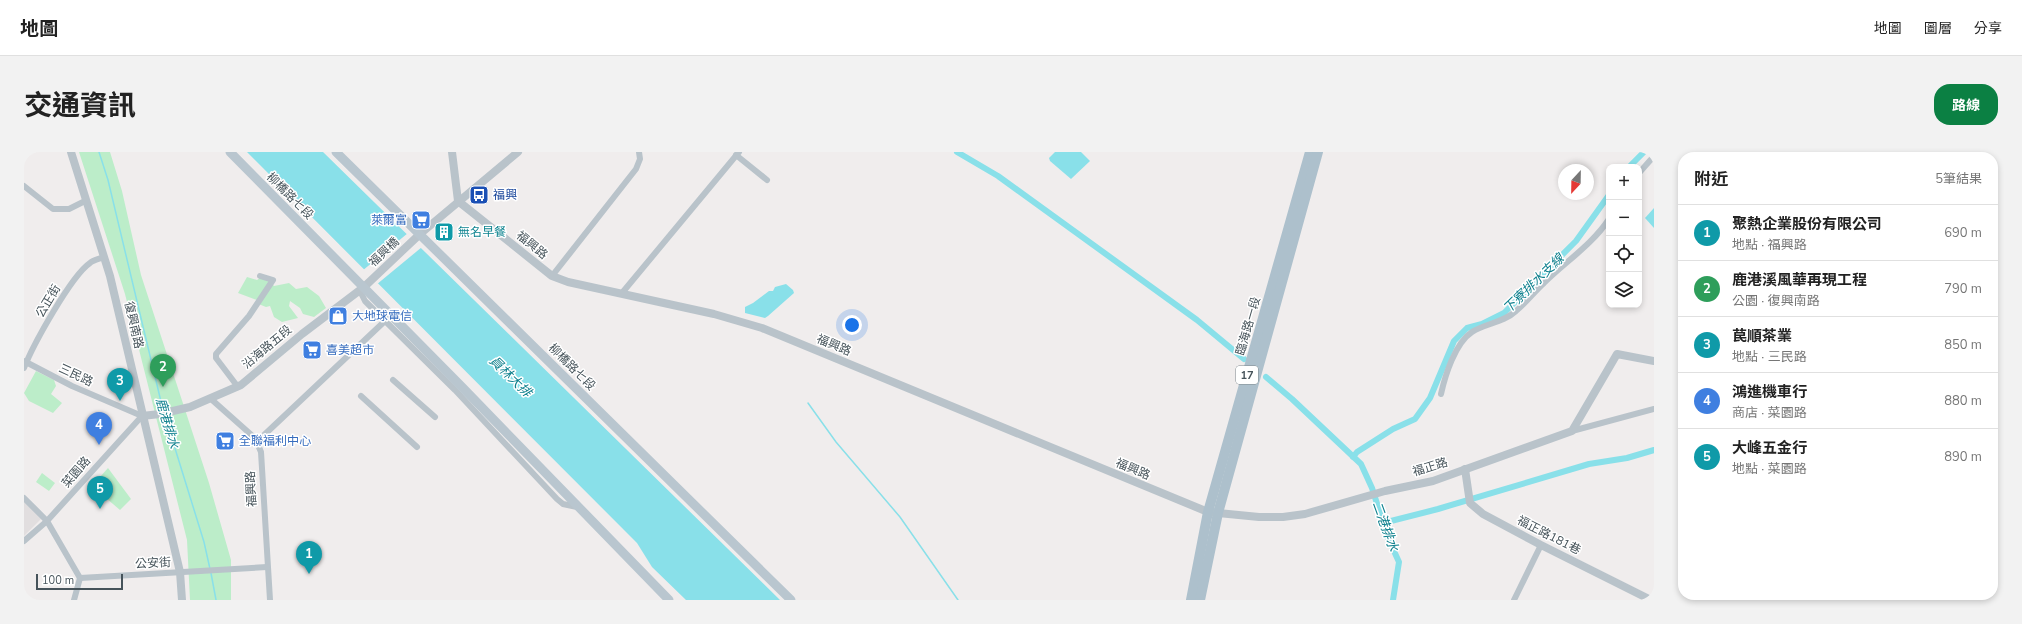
<!DOCTYPE html>
<html lang="zh-TW">
<meta charset="utf-8">
<style>
body{margin:0;font-family:"Nunito Sans","Noto Sans TC",sans-serif;background:#f2f2f2;color:#222}
.controls{position:absolute;right:12px;top:12px;display:grid;overflow:hidden;border-radius:8px;box-shadow:0 2px 6px #0003}
.controls button{width:36px;height:36px;display:grid;place-items:center;padding:0;border:0;border-bottom:1px solid #e0e0e0;background:#fff;color:#222;font:20px sans-serif}
.compass{position:absolute;left:1534px;top:12px;width:36px;height:36px;border-radius:50%;background:#fff;box-shadow:0 2px 6px #0003;rotate:202deg}
.scale{position:absolute;left:12px;bottom:10px;width:87px;box-sizing:border-box;padding-left:4px;border:2px solid #46535a;border-top:0;font-size:11px;line-height:14px;white-space:nowrap;color:#46535a;-webkit-text-stroke:3px #fff;paint-order:stroke}
.you{position:absolute;left:828px;top:173px;width:14px;height:14px;margin:-10px;border:3px solid #fff;border-radius:50%;background:#1a73e8;box-shadow:0 0 0 6px #1a73e833}
.badge{display:grid;place-items:center;width:26px;height:26px;border-radius:50%;background:#0b8043;color:#fff;font-size:13px;font-weight:700}
.pin{position:absolute;translate:-50% -33px;filter:drop-shadow(0 1px 2px #0008)}
.pin::after{content:'';position:absolute;top:21px;width:14px;height:12px;background:inherit;clip-path:polygon(0 0,100% 0,50% 100%)}
.list{margin:0;padding:0;list-style:none}
h2{display:flex;justify-content:space-between;align-items:center;height:52px;margin:0;padding:0 16px;font-size:17px}
h2 small{font-size:13px;font-weight:400;color:#767676}
.list li{display:grid;grid-template-columns:26px 1fr auto;gap:12px;align-items:center;box-sizing:border-box;height:56px;padding:0 16px;border-top:1px solid #e0e0e0}
.list b{display:block;font-size:15px;white-space:nowrap}
.list p{margin:0;font-size:13px;white-space:nowrap;color:#767676}
.list em{font-size:13px;font-style:normal;color:#767676}
.icon{flex:none;width:22px;height:22px;fill:none;stroke:currentColor;stroke-width:2;stroke-linecap:round;stroke-linejoin:round}
.map{position:relative;flex:none;width:1630px;height:448px;overflow:hidden;border-radius:16px}
header{display:flex;align-items:center;gap:24px;box-sizing:border-box;height:56px;padding:0 20px;background:#fff;border-bottom:1px solid #e0e0e0}
header strong{font-size:19px}
nav{display:flex;gap:22px;margin-inline-start:auto;font-size:14px}
.intro{display:flex;align-items:center;justify-content:space-between;box-sizing:border-box;height:96px;padding:0 24px}
h1{margin:0;font-size:28px}
.button{padding:10px 18px;border-radius:16px;background:#0b8043;color:#fff;font-size:14px;font-weight:700}
main{display:flex;gap:24px;padding:0 24px}
aside{flex:1;background:#fff;border-radius:16px;box-shadow:0 2px 6px #0003}
.map>svg:first-child{display:block}
.education{fill:#e1dedf}
.green{fill:#bcedc9}
.water{fill:#89e0e9}
.pier{fill:#f0eded}
.lines{fill:none;stroke-linecap:round;stroke-linejoin:round}
.stream{stroke:#89e0e9;stroke-width:1.5}
.canal{stroke:#89e0e9;stroke-width:6}
.minor{stroke:#b9c3ca;stroke-width:6}
.tertiary{stroke:#b9c3ca;stroke-width:8}
.secondary{stroke:#b9c6cf;stroke-width:9}
.primary{stroke:#adc0cc;stroke-width:10}
.labels{text-anchor:middle;stroke-width:3;stroke-linejoin:round;paint-order:stroke}
.shield{fill:#fff;stroke:#7e878c;stroke-width:1}
.shield-label{font-size:11px;font-weight:bold;fill:#46535a}
.transit-label{font-size:12px;fill:#164399;stroke:#fff;text-anchor:start}
.street-label{font-size:12px;fill:#46535a;stroke:#fff}
.shop-label{font-size:12px;fill:#366cbe;stroke:#fff;text-anchor:start}
.culture-label{font-size:12px;fill:#0d838f;stroke:#fff;text-anchor:start}
.water-label{font-size:13px;font-style:italic;fill:#0f818e;stroke:#fff}
</style>
<header>
<strong>地圖</strong>
<nav><a>地圖</a><a>圖層</a><a>分享</a></nav>
</header>
<div class="intro"><h1>交通資訊</h1><a class="button">路線</a></div>
<main>
<div class="map">
<svg width="1630" height="448" viewBox="0 0 1630 448">
<rect width="100%" height="100%" fill="#f0eded"/>
<path class="education" d="M0,350l17,17 -17,17z"/>
<g class="green">
<path d="M55,0h31l12,39 19,84 68,208 22,77v40h-41l-3,-60 -62,-246z"/>
<path d="M240,123l10,11 15,-3 7,6 11,-2 12,9 7,12 -12,9 -11,-3 -3,-6 -10,-7 -1,5 9,12 -16,4 -8,-5 -4,-11 -4,1 -10,-4 1,-3 -19,-7 9,-16 10,3z"/>
<path d="M12,219l18,9 2,6 -5,8 11,9 -9,10 -24,-12 -5,-8z"/>
<path d="M84,316l23,31 -11,11 -28,-24z"/>
<path d="M18,321l13,10 -6,8 -13,-9z"/>
</g>
<g class="water">
<path d="M223,0h76l457,448h-94l-34,-33 -15,-24z"/>
<path d="M1031,0h26l9,9 -19,18 -21,-18 -1,-3z"/>
<path d="M1630,56v20l-9,-10z"/>
<path d="M762,132l7,6 1,3 -26,23 -3,2 -20,-5v-6l8,-4 16,-12h4l2,-4z"/>
</g>
<path class="pier" d="M384,81l14,14 -46,38 -14,-14z"/>
<g class="lines">
<g class="stream">
<path d="M75,0l9,28 55,230"/>
<path d="M784,251l28,39 64,75 58,83"/>
<path d="M141,264l39,126 6,27"/>
<path d="M187,421l5,27"/>
</g>
<g class="canal">
<path d="M933,0l41,24 199,144 47,39"/>
<path d="M1605,15l15,-15"/>
<path d="M1242,225l26,22 69,65 11,24 16,50 11,24 -6,38"/>
<path d="M1329,305l4,-5 36,-23 22,-10 15,-21 24,-57 13,-13 15,-4 22,-11 72,-72 33,-46"/>
<path d="M1359,371l55,-14 151,-45 38,-6 27,-8"/>
</g>
<g class="minor">
<path d="M712,3l31,25"/>
<path d="M1615,21l15,-17"/>
<path d="M0,34l29,23h16l16,-8"/>
<path d="M528,124l84,-107 4,-10 -1,-7"/>
<path d="M340,135l-2,8 3,6 90,89 102,109 6,5 14,3"/>
<path d="M598,141l117,-141"/>
<path d="M0,209l48,25 70,30 -95,105 -23,20"/>
<path d="M0,216c9,-23 47,-92 66,-105 3,-3 9,-4 14,-6"/>
<path d="M369,228l42,37"/>
<path d="M214,235l-22,-29v-4l33,-38 24,-36 -13,-4"/>
<path d="M1417,242c4,-18 14,-51 31,-62 14,-9 31,-9 44,-21 10,-8 18,-19 28,-28 21,-21 48,-38 65,-64"/>
<path d="M337,244l56,51"/>
<path d="M187,247l44,39 6,14 9,148"/>
<path d="M1548,279l82,-22"/>
<path d="M235,292l4,-8 123,-116"/>
<path d="M0,346l23,23 33,57"/>
<path d="M56,426l187,-11"/>
<path d="M50,448l6,-22"/>
<path d="M1490,448l27,-55"/>
</g>
<g class="tertiary">
<path d="M47,0l39,124 70,296 2,28"/>
<path d="M428,0l6,49 94,75 16,6 146,32 48,14 446,184 51,5h24l22,-3 80,-23 48,-10 139,-50 45,-77 37,7"/>
<path d="M118,264l18,-2 30,-7 51,-22 61,-51 62,-47 56,-53 98,-82"/>
<path d="M1441,317l5,34 13,11 58,31 110,55"/>
</g>
<g class="secondary">
<path d="M206,0l232,235 207,213"/>
<path d="M312,0l455,448"/>
</g>
<g class="primary">
<path d="M1167,448l17,-88 102,-360"/>
<path d="M1176,448l18,-87 100,-361"/>
</g>
</g>
<defs>
<g id="bus-square" transform="scale(1)"><rect x="-9" y="-9" width="18" height="18" rx="4" fill="#1a4fb4" stroke="#fff"/><path d="M-5-6H5V4H4V6H2V4H-2V6H-4V4H-5ZM-3.5-4V0h7V-4ZM-3.5 1.2v1.5H-2V1.2ZM2 1.2v1.5H3.5V1.2Z" fill="#fff"/></g>
<g id="supermarket-square" transform="scale(1)"><rect x="-9" y="-9" width="18" height="18" rx="4" fill="#3f7fe0" stroke="#fff"/><path d="M-6-5.5h2.5l.6 2H6L4.5 2H-2.5L-4.4-4H-6ZM-1.5 3.2a1.3 1.3 0 1 0 .1 0ZM3 3.2a1.3 1.3 0 1 0 .1 0Z" fill="#fff"/></g>
<g id="building-square" transform="scale(1)"><rect x="-9" y="-9" width="18" height="18" rx="4" fill="#0f9aa8" stroke="#fff"/><path d="M-4-6H4V6H1V3H-1V6H-4ZM-2.5-4.3h1.7v1.8h-1.7ZM.8-4.3h1.7v1.8H.8ZM-2.5-1h1.7V.8h-1.7ZM.8-1h1.7V.8H.8Z" fill="#fff"/></g>
<g id="shop-square" transform="scale(1)"><rect x="-9" y="-9" width="18" height="18" rx="4" fill="#3f7fe0" stroke="#fff"/><path d="M-5-2.5h2.3a2.7 3.5 0 0 1 5.4 0H5L5.5 6h-11ZM-1.5-2.5h3a1.5 2.3 0 0 0-3 0Z" fill="#fff"/></g>
</defs>
<g fill-rule="evenodd">
<use href="#bus-square" x="455" y="43"/>
<use href="#supermarket-square" x="397" y="68"/>
<use href="#building-square" x="420" y="80"/>
<use href="#shop-square" x="314" y="164"/>
<use href="#supermarket-square" x="288" y="198"/>
<use href="#supermarket-square" x="201" y="289"/>
</g>
<g class="labels">
<rect class="shield" x="1212" y="214" width="22" height="18" rx="3"/>
<g class="shield-label">
<text x="1223" y="227">17</text>
</g>
<g class="transit-label">
<text x="469" y="47">福興</text>
</g>
<g class="street-label">
<text transform="translate(266 44) rotate(45)" y="4">柳橋路七段</text>
<text transform="translate(508 93) rotate(39)" y="4">福興路</text>
<text transform="translate(360 100) rotate(-43)" y="4">福興橋</text>
<text transform="translate(24 149) rotate(-59)" y="4">公正街</text>
<text transform="translate(110 173) rotate(77)" y="4">復興南路</text>
<text transform="translate(1224 174) rotate(-74)" y="4">臨海路一段</text>
<text transform="translate(810 193) rotate(23)" y="4">福興路</text>
<text transform="translate(243 195) rotate(-40)" y="4">沿海路五段</text>
<text transform="translate(548 215) rotate(45)" y="4">柳橋路七段</text>
<text transform="translate(52 223) rotate(25)" y="4">三民路</text>
<text transform="translate(1406 315) rotate(-17)" y="4">福正路</text>
<text transform="translate(1109 317) rotate(23)" y="4">福興路</text>
<text transform="translate(52 320) rotate(-49)" y="4">菜園路</text>
<text transform="translate(227 337) rotate(-93)" y="4">福興路</text>
<text transform="translate(1525 383) rotate(27)" y="4">福正路181巷</text>
<text transform="translate(129 411) rotate(-3)" y="4">公安街</text>
</g>
<g class="shop-label">
<text x="383" y="72" text-anchor="end">萊爾富</text>
<text x="328" y="168">大地球電信</text>
<text x="302" y="202">喜美超市</text>
<text x="215" y="293">全聯福利中心</text>
</g>
<g class="culture-label">
<text x="434" y="84">無名早餐</text>
</g>
<g class="water-label">
<text transform="translate(1509 131) rotate(-44)" y="5">下寮排水支線</text>
<text transform="translate(487 224) rotate(44)" y="5">員林大排</text>
<text transform="translate(144 271) rotate(74)" y="5">鹿港排水</text>
<text transform="translate(1362 374) rotate(70)" y="5">二港排水</text>
</g>
</g>
</svg>
<div class="controls">
<button>+</button>
<button>−</button>
<button><svg class="icon" aria-label="locate" viewBox="0 0 24 24"><circle cx="12" cy="12" r="6"/><path d="M12 2v4M12 18v4M2 12h4M18 12h4"/></svg></button>
<button><svg class="icon" aria-label="layers" viewBox="0 0 24 24"><path d="M12 4l9 5-9 5-9-5zM3 14l9 5 9-5"/></svg></button>
</div>
<svg class="compass" viewBox="-18 -18 36 36"><path d="M0-13l5 13h-10z" fill="#e53935"/><path d="M0 13l5-13h-10z" fill="#767676"/></svg>
<div class="scale">100 m</div>
<div class="you"></div>
<div class="pin badge" style="left:285px;top:422px;background:#0f9aa8">1</div>
<div class="pin badge" style="left:139px;top:235px;background:#2e9e5b">2</div>
<div class="pin badge" style="left:96px;top:249px;background:#0f9aa8">3</div>
<div class="pin badge" style="left:75px;top:293px;background:#3f7fe0">4</div>
<div class="pin badge" style="left:76px;top:357px;background:#0f9aa8">5</div>
</div>
<aside>
<h2>附近<small>5筆結果</small></h2>
<ul class="list">
<li><span class="badge" style="background:#0f9aa8">1</span><div><b>聚熱企業股份有限公司</b><p>地點 · 福興路</p></div><em>690 m</em></li>
<li><span class="badge" style="background:#2e9e5b">2</span><div><b>鹿港溪風華再現工程</b><p>公園 · 復興南路</p></div><em>790 m</em></li>
<li><span class="badge" style="background:#0f9aa8">3</span><div><b>苠順茶業</b><p>地點 · 三民路</p></div><em>850 m</em></li>
<li><span class="badge" style="background:#3f7fe0">4</span><div><b>鴻進機車行</b><p>商店 · 菜園路</p></div><em>880 m</em></li>
<li><span class="badge" style="background:#0f9aa8">5</span><div><b>大峰五金行</b><p>地點 · 菜園路</p></div><em>890 m</em></li>
</ul>
</aside>
</main>
